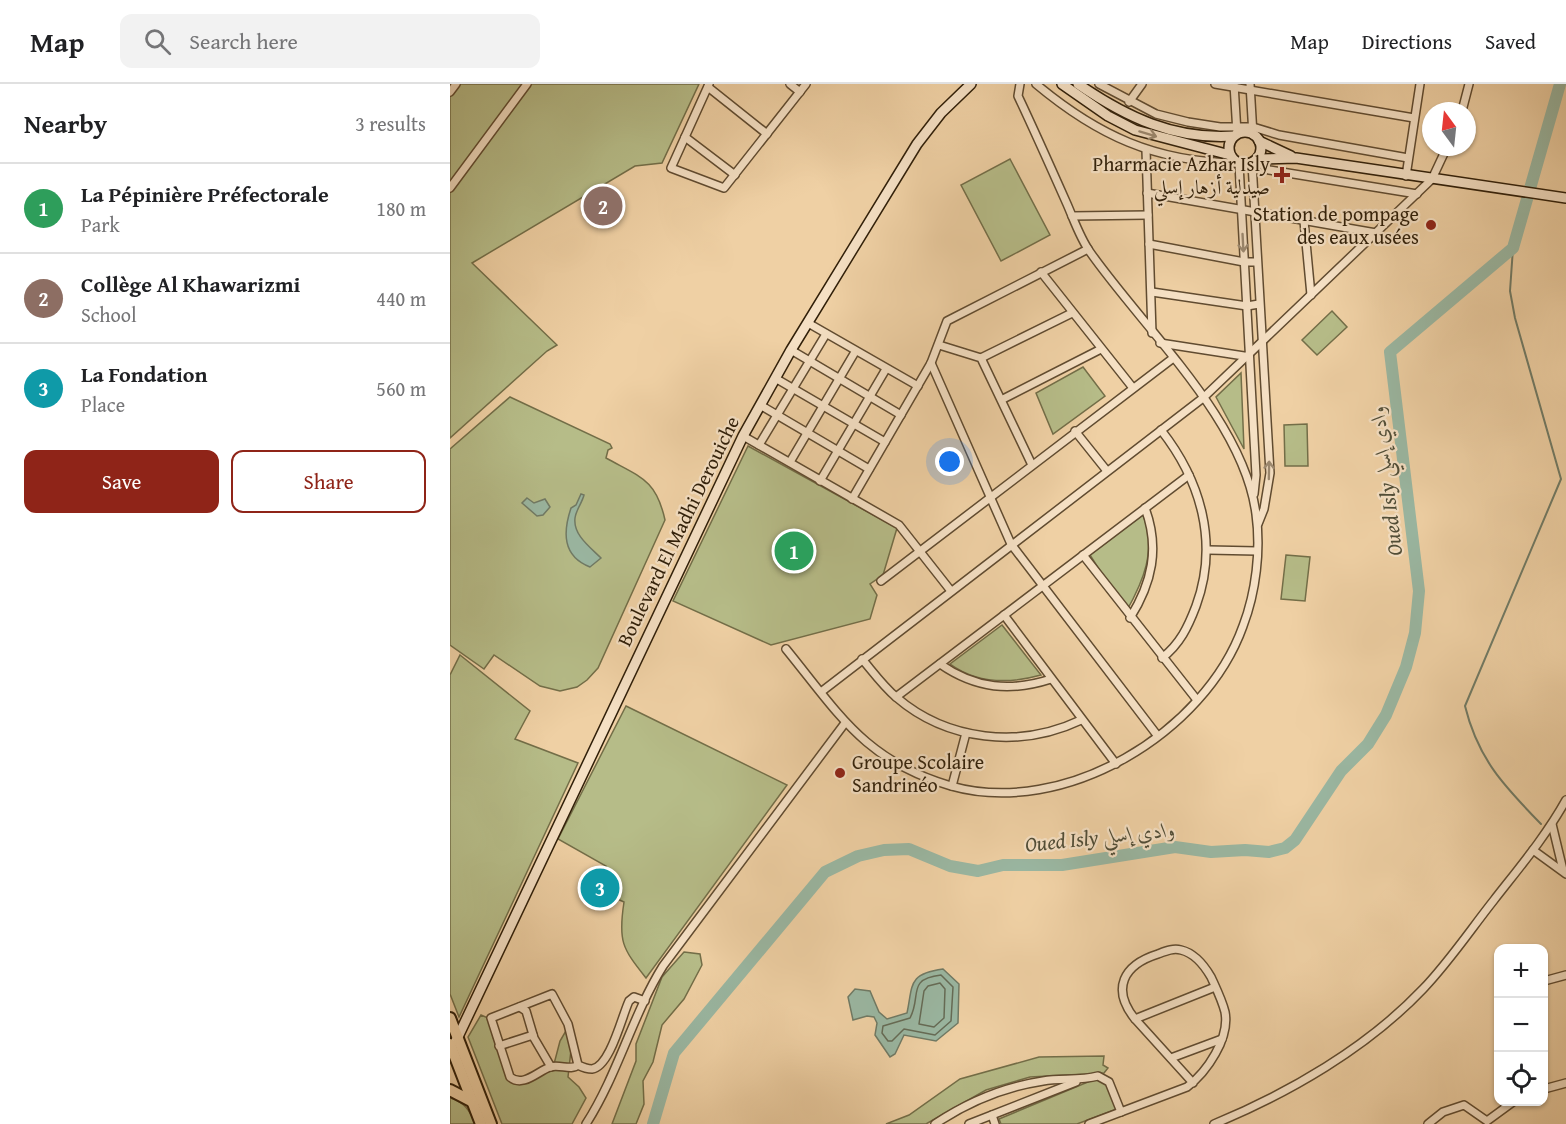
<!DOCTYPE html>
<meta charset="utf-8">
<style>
body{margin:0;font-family:"Gentium Book Plus",Amiri,serif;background:#f2f2f2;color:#202124}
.controls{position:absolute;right:18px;bottom:18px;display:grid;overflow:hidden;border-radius:12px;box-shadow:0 2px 4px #0004}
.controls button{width:54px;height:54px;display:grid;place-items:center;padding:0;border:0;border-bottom:2px solid #e0e0e0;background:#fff;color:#202124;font:30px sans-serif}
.compass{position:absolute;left:972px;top:18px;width:54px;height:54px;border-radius:50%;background:#fff;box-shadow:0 2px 4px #0004;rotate:345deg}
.you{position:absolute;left:500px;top:378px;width:21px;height:21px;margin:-15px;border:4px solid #fff;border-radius:50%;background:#1a73e8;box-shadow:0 0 0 9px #1a73e833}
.badge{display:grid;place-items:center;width:39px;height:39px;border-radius:50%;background:#8f2418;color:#fff;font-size:20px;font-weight:700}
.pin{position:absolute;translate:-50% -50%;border:3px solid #fff;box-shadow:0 2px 6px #0006}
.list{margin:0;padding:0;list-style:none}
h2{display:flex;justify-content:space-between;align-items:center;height:78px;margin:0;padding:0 24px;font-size:26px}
h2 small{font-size:20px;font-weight:400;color:#757577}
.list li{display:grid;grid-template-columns:39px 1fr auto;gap:18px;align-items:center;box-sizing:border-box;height:90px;padding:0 24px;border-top:2px solid #e0e0e0}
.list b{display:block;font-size:22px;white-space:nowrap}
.list p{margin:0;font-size:20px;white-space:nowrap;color:#757577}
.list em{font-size:20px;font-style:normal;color:#757577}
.actions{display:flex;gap:12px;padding:18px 24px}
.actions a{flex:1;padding:14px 0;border:2px solid #8f2418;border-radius:12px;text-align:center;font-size:21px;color:#8f2418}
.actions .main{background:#8f2418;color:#fff}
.icon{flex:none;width:33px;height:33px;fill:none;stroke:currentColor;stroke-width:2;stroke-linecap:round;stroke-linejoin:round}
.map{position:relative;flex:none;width:1116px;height:1040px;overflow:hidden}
header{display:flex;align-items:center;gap:36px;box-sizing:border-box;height:84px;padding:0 30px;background:#fff;border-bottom:2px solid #e0e0e0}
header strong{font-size:28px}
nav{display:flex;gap:33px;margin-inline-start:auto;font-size:21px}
.search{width:420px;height:54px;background:#f2f2f2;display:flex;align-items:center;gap:15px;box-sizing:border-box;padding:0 21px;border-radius:12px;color:#757577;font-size:22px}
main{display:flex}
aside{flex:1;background:#fff}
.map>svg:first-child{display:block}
.green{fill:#b6bc88;stroke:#736e48;stroke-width:1.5}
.water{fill:#9ab7a2;stroke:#707a65;stroke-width:1.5}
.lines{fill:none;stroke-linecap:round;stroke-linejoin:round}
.shore{stroke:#656b56;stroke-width:1.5}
.stream{stroke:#707a65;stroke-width:2}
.river{stroke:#9ab7a2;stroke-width:12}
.street-casing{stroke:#604b30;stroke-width:10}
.secondary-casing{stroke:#301f09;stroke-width:12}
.primary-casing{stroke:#301f09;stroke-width:14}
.street{stroke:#f5e0c4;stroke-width:7}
.secondary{stroke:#f5e0c4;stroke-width:9}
.primary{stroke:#efd0a4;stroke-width:10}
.oneway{stroke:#9c8970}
.poi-dot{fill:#8f2418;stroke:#f5e0c4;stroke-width:2}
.labels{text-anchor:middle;stroke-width:4.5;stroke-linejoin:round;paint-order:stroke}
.poi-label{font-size:20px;fill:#301f09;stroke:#f5e0c4;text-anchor:end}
.street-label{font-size:20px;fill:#301f09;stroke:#f5e0c4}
.water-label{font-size:21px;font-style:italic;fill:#504d37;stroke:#f5e0c4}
</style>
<header>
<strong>Map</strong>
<div class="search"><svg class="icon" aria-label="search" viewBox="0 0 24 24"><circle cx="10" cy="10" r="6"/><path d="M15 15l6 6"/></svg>Search here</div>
<nav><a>Map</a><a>Directions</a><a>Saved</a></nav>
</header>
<main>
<aside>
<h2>Nearby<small>3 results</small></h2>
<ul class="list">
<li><span class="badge" style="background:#2e9e5b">1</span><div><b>La Pépinière Préfectorale</b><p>Park</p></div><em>180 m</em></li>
<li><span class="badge" style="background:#8d6e63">2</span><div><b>Collège Al Khawarizmi</b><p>School</p></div><em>440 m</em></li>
<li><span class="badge" style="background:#0f9aa8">3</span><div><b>La Fondation</b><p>Place</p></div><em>560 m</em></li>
</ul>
<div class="actions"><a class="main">Save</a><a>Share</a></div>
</aside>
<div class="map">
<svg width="1116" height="1040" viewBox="0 0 1116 1040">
<rect width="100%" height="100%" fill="#efd0a4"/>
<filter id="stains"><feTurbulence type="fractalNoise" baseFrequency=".00333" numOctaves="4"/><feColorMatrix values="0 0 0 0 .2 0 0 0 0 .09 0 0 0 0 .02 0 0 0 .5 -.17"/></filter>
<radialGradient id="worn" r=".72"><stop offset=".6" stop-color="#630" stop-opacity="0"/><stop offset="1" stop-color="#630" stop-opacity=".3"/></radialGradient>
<g class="green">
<path d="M0,0h249l-37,79 -27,3 -163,97 85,82 -10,6 -97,87z"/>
<path d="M560,75l40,76 -49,26 -40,-76z"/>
<path d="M882,227l15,16 -30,28 -15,-15z"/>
<path d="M633,283l22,29 -52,38 -17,-41z"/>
<path d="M791,289l3,76 -28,-52z"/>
<path d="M60,313l100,47 2,4 -4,2 -2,8c34,19 50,21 59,62l-67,148 -11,12 -10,7 -17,4 -20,-5 -46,-31 -10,14 -34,-24v-196z"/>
<path d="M857,340l1,42h-23l-1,-41z"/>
<path d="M298,362l149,82 -14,47 -13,9 7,11 -7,24 -99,26 -98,-44z"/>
<path d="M693,431c14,35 0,67 -17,97l-36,-57z"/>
<path d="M836,471l24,2 -5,44 -24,-2z"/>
<path d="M552,541l39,50c-32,9 -63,9 -91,-11z"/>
<path d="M10,571l70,56 -15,28 63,24 -119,254 -9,-23v-319z"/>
<path d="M176,622l161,79 -141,193c-24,-30 -28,-37 -22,-76l-26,-12 8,-24 -48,-27z"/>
<path d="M234,868l16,2 2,11 -18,34 -22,26 -9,37 -10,19 1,23 -8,20h-24l24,-63v-17l26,-67z"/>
<path d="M31,931l7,3 6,22 6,4 16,38 38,-18 6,-23 7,-12 5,12 -4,36 11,10 7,11 -14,26h-70l-34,-87z"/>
<path d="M654,972l-1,9 5,3 -4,5 -74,4 -44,13 -60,34h-40l23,-9 51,-36 79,-22z"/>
<path d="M645,995l11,2 11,28 -40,15h-76l-2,-5z"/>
<path d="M0,1014c14,4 20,12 25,26h-25z"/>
</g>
<g class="water">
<path d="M131,410l3,1c-2,8 -8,15 -9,23 -2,17 15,29 26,40l-11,9c-28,-11 -27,-35 -19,-59l5,-3z"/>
<path d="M77,414l7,5 11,-4 5,8 -7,8 -6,1 -15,-13z"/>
<path d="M493,885l16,15 -1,39 -22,18 -32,-6 -9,19 -5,3 -15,-22 2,-12 -3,-6 -7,-1 -14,4 -5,-23 7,-8 15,2 9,21 8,7 20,-6c6,-29 1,-39 36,-44z"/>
</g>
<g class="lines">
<g class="shore">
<path d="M491,891l12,12 -2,34 -16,14 -31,-6 -12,12h-4l-6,-8 1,-7 27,-8c12,-22 -4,-39 31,-43z"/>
<path d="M490,899l5,6 -1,29 -10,9 -15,-3 5,-33 4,-5z"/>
</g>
<path class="stream" d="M1063,164l-3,43 5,27 46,161 -96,227c13,53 39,80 76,118"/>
<path class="river" d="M203,1040l21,-71 151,-181 33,-16 26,-6 25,-1 41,17 28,5 25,-6h59l113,-18 36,5 34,-2 24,2 16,-4 10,-8 46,-69 27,-27 18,-29 20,-48 9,-34 4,-42 -29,-239 123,-104 47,-164"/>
<g class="street-casing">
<g id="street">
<path d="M259,0l-38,84 53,20 82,-104"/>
<path d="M340,0l10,8"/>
<path d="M586,0c61,51 119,78 200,79"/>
<path d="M649,0l57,30 32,8 32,5h33l26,8 129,23"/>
<path d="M765,0l199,34"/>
<path d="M784,0l3,49"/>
<path d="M800,0l3,51"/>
<path d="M258,3l59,47"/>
<path d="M0,8l6,-8"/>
<path d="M679,18l13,-18"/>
<path d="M1012,27l7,-27"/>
<path d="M235,53l50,38"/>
<path d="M696,66l6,183"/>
<path d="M806,76l13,10 148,24"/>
<path d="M802,79l18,310 -6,36 -6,15"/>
<path d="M789,80l17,311 -2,19"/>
<path d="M956,92l14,-92"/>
<path d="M0,104l77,-104"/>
<path d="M697,109l229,40"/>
<path d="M622,132l76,-1"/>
<path d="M854,137l7,74"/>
<path d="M699,160l95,18h12"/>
<path d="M591,188l92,116"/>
<path d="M702,208l95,14 12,-2"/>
<path d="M358,239l110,63"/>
<path d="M710,259l84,13"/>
<path d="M489,261l42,13 51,107"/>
<path d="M341,266l110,65"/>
<path d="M531,274l91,-45"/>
<path d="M481,279l80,181 146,191"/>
<path d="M325,294l110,64"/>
<path d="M553,315l98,-50"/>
<path d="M310,321l109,64"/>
<path d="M711,346c40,51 58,113 35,176 -8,21 -16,38 -34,52"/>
<path d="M625,347l32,40"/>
<path d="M293,352l156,89 52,66"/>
<path d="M309,361l67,-111"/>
<path d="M340,378l65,-110"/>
<path d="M370,397l66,-112"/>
<path d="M402,415l79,-136 16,-42 141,-72"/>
<path d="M758,466l49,1"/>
<path d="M633,471l114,145"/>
<path d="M431,497l291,-222"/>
<path d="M554,531l112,149"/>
<path d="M680,534c22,-35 30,-70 15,-110"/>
<path d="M336,565c53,65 79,112 165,137 113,32 254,-53 292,-160 13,-34 18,-76 13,-112 -12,-94 -112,-185 -166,-262 -10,-14 -16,-32 -23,-48 -16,-36 -32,-72 -49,-108l2,-12"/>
<path d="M412,575c11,13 21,27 34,38 51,44 124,52 185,23"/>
<path d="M490,580c36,25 71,28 111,15"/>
<path d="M371,608l382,-294 229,-219 15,-32"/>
<path d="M446,613l293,-222"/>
<path d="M502,702l14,-53"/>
<path d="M1102,740l11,46"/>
<path d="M1083,766l33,24"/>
<path d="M1094,897l22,-6"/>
<path d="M70,923l6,4 8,27 17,29"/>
<path d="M685,935l80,-32"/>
<path d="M49,962l34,-11"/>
<path d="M721,974l51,-19"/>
<path d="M128,981l-10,-41 -16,-30 -61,24 19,59c13,11 28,-6 40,-10 10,-3 21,4 28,-2 4,2 10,4 14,4 18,-2 30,-53 37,-68l5,-4 11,4"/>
<path d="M1094,1005l22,-6"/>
<path d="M542,1031l3,9"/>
<path d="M136,1040c32,-50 46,-108 77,-158l182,-243"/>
<path d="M485,1040c33,-22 69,-37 108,-43 19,-3 36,0 55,-5l11,6 12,30"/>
<path d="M519,1040l107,-42"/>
<path d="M639,1040l98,-37c20,-15 43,-49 38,-75 -3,-12 -9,-24 -14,-35 -7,-12 -17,-24 -30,-27 -8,-2 -15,1 -23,4 -35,11 -47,35 -23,65l58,64"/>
<path d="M764,1040c75,-31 153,-76 209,-135 26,-27 48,-60 71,-89 25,-32 52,-64 72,-100"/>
<path d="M978,1040l15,-12 21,-7 23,16 26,-19"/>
</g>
</g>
<g class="secondary-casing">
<g id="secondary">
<path d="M612,0l46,32 27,14 95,25"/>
<path d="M628,0c48,33 96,56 156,52"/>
<circle cx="795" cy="64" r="16"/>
<path d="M809,57l32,15"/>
<path d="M808,75l38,-1 270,40"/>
<path d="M6,957l287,-605 48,-86 126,-206 24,-31 30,-29"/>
</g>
</g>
<g class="primary-casing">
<g id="primary">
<path d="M0,934l41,106"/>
<path d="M0,960l31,80"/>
<path d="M0,1006l23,12"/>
</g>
</g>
<use href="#street" class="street"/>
<use href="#secondary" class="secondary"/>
<use href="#primary" class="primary"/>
</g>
<defs><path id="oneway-shaft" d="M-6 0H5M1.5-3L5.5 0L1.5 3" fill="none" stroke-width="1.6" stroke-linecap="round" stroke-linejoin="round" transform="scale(1.5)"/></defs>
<g class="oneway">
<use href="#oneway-shaft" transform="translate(698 50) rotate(17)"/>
<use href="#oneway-shaft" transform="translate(793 159) rotate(87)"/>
<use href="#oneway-shaft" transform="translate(819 386) rotate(-89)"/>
</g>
<g class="poi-dot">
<path d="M829 82h6v6h6v6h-6v6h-6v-6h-6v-6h6z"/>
<circle cx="981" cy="141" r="6"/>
<circle cx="390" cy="689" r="6"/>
</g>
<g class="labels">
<g class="poi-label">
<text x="820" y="87">Pharmacie Azhar Isly<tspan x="820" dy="23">صيدلية أزهار إسلي</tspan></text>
<text x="969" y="137">Station de pompage<tspan x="969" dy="23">des eaux usées</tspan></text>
<text x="402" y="685" text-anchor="start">Groupe Scolaire<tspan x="402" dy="23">Sandrinéo</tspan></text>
</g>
<g class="street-label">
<text transform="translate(228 447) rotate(-64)" y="7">Boulevard El Madhi Derouiche</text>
</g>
<g class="water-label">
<text transform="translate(936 397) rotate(-97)" y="7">Oued Isly وادي إسلي</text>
<text transform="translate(650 753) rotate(-6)" y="7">Oued Isly وادي إسلي</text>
</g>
</g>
<rect width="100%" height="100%" filter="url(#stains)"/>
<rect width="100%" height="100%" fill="url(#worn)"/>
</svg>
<div class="controls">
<button>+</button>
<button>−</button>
<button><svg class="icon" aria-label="locate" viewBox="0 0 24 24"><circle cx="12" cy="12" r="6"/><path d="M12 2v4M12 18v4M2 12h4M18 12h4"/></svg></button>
</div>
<svg class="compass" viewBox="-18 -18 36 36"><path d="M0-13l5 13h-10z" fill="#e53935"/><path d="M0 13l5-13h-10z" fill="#757577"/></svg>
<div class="you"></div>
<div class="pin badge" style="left:344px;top:467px;background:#2e9e5b">1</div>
<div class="pin badge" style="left:153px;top:122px;background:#8d6e63">2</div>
<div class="pin badge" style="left:150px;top:804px;background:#0f9aa8">3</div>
</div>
</main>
